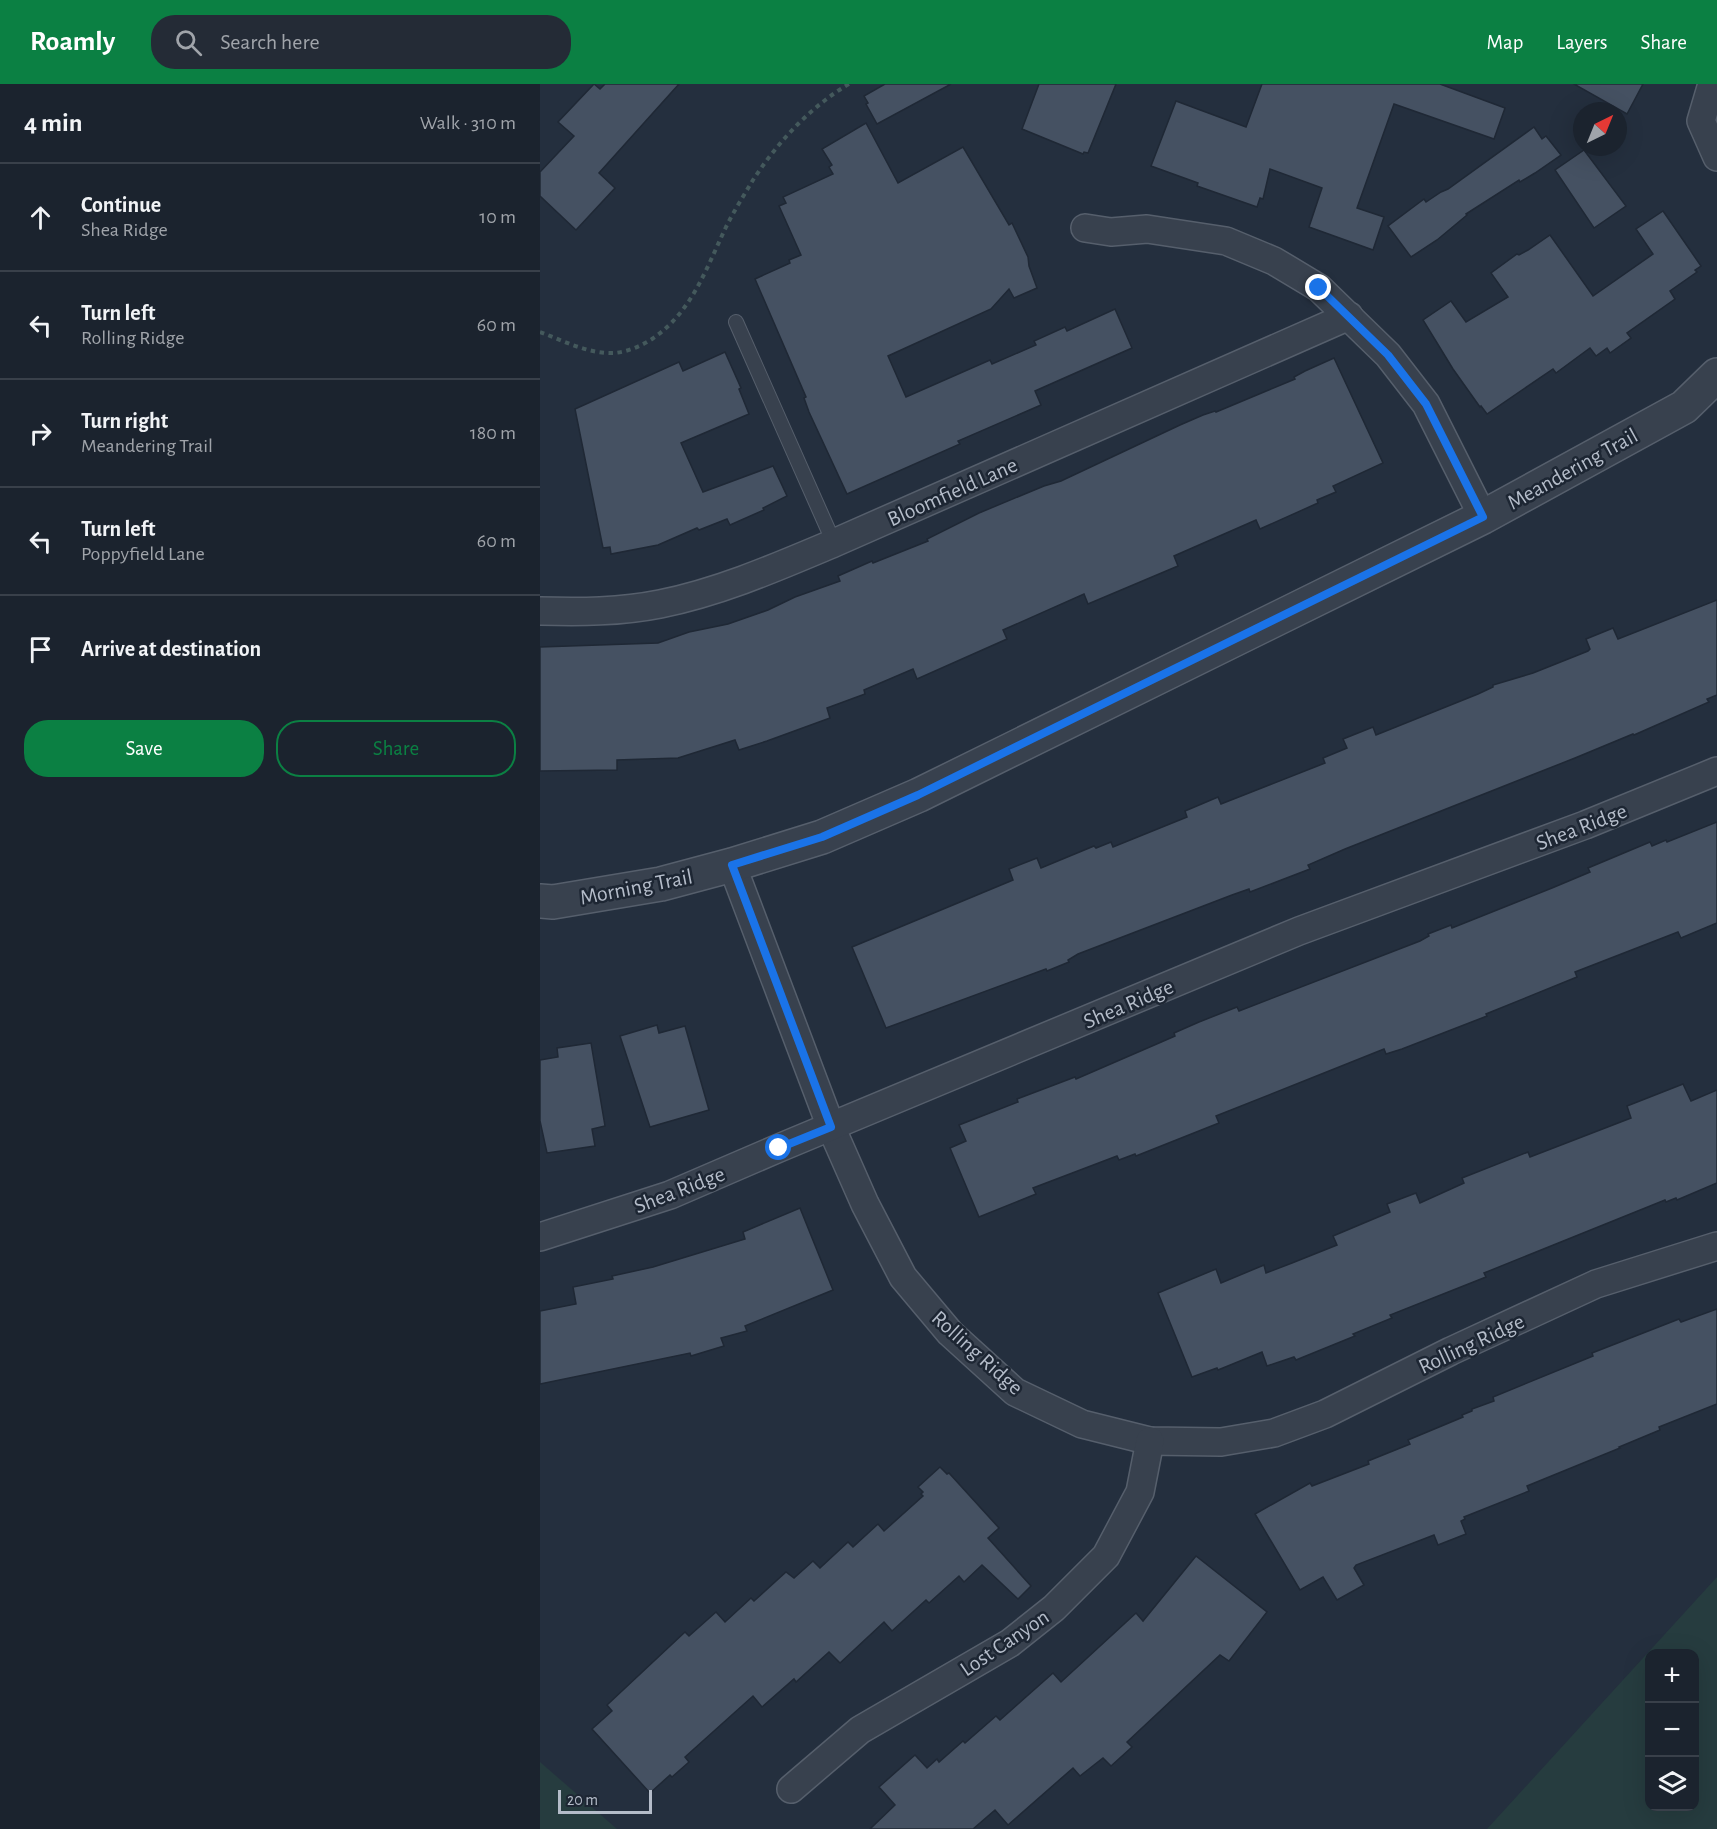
<!DOCTYPE html>
<meta charset="utf-8">
<style>
body{margin:0;font-family:"Alegreya Sans",sans-serif;background:#242b36;color:#f1f3f6}
.controls{position:absolute;right:18px;bottom:18px;display:grid;overflow:hidden;border-radius:12px;box-shadow:0 6px 24px #0002}
.controls button{width:54px;height:54px;display:grid;place-items:center;padding:0;border:0;border-bottom:2px solid #39404a;background:#1b232e;color:#f1f3f6;font:30px sans-serif}
.compass{position:absolute;left:1033px;top:18px;width:54px;height:54px;border-radius:50%;background:#1b232e;box-shadow:0 6px 24px #0002;rotate:43deg}
.scale{position:absolute;left:18px;bottom:15px;width:94px;box-sizing:border-box;padding-left:6px;border:3px solid #b4bcc9;border-top:0;font-size:16px;line-height:21px;white-space:nowrap;color:#b4bcc9;-webkit-text-stroke:4px #1d2633;paint-order:stroke}
.stop{position:absolute;width:18px;height:18px;margin:-14px;border:4px solid #1a73e8;border-radius:50%;background:#fff}
.stop.end{background:#1a73e8;border-color:#fff;box-shadow:0 2px 6px #0008}
.list{margin:0;padding:0;list-style:none}
h2{display:flex;justify-content:space-between;align-items:center;height:78px;margin:0;padding:0 24px;font-size:26px}
h2 small{font-size:20px;font-weight:400;color:#a0a4aa}
.list li{display:grid;grid-template-columns:39px 1fr auto;gap:18px;align-items:center;box-sizing:border-box;height:108px;padding:0 24px;border-top:2px solid #39404a}
.list b{display:block;font-size:22px;white-space:nowrap}
.list p{margin:0;font-size:20px;white-space:nowrap;color:#a0a4aa}
.list em{font-size:20px;font-style:normal;color:#a0a4aa}
.actions{display:flex;gap:12px;padding:18px 24px}
.actions a{flex:1;padding:14px 0;border:2px solid #0b8043;border-radius:24px;text-align:center;font-size:21px;color:#0b8043}
.actions .main{background:#0b8043;color:#fff}
.icon{flex:none;width:33px;height:33px;fill:none;stroke:currentColor;stroke-width:2;stroke-linecap:round;stroke-linejoin:round}
.map{position:relative;flex:none;width:1177px;height:1745px;overflow:hidden}
header{display:flex;align-items:center;gap:36px;box-sizing:border-box;height:84px;padding:0 30px;background:#0b8043;color:#fff}
header strong{font-size:28px}
nav{display:flex;gap:33px;margin-inline-start:auto;font-size:21px}
.search{width:420px;height:54px;background:#242b36;display:flex;align-items:center;gap:15px;box-sizing:border-box;padding:0 21px;border-radius:24px;color:#a0a4aa;font-size:22px}
main{display:flex}
aside{flex:1;background:#1b232e}
.map>svg:first-child{display:block}
.green{fill:#263c3f;fill-rule:evenodd}
.building{fill:#455162;stroke:#1f2835;stroke-width:1.5}
.lines{fill:none;stroke-linecap:round;stroke-linejoin:round}
.service-casing{stroke:#565f6c;stroke-width:16}
.minor-casing{stroke:#565f6c;stroke-width:30}
.tertiary-casing{stroke:#565f6c;stroke-width:36}
.path{stroke:#44595c;stroke-width:4;stroke-dasharray:4.5 4.5;stroke-linecap:butt}
.service{stroke:#38414e;stroke-width:14}
.minor{stroke:#38414e;stroke-width:27}
.tertiary{stroke:#38414e;stroke-width:33}
.route{stroke:#1a73e8;stroke-width:8}
.labels{text-anchor:middle;stroke-width:5;stroke-linejoin:round;paint-order:stroke}
.street-label{font-size:22px;fill:#b4bcc9;stroke:#1d2633}
</style>
<header>
<strong>Roamly</strong>
<div class="search"><svg class="icon" aria-label="search" viewBox="0 0 24 24"><circle cx="10" cy="10" r="6"/><path d="M15 15l6 6"/></svg>Search here</div>
<nav><a>Map</a><a>Layers</a><a>Share</a></nav>
</header>
<main>
<aside>
<h2>4 min<small>Walk · 310 m</small></h2>
<ul class="list">
<li><svg class="icon" aria-label="ahead" viewBox="0 0 24 24"><path d="M12 20V5M6 11l6-6 6 6"/></svg><div><b>Continue</b><p>Shea Ridge</p></div><em>10 m</em></li>
<li><svg class="icon" aria-label="left" viewBox="0 0 24 24"><path d="M17 20v-9H6M10 6l-5 5 5 5"/></svg><div><b>Turn left</b><p>Rolling Ridge</p></div><em>60 m</em></li>
<li><svg class="icon" aria-label="right" viewBox="0 0 24 24"><path d="M7 20v-9h11M14 6l5 5-5 5"/></svg><div><b>Turn right</b><p>Meandering Trail</p></div><em>180 m</em></li>
<li><svg class="icon" aria-label="left" viewBox="0 0 24 24"><path d="M17 20v-9H6M10 6l-5 5 5 5"/></svg><div><b>Turn left</b><p>Poppyfield Lane</p></div><em>60 m</em></li>
<li><svg class="icon" aria-label="arrive" viewBox="0 0 24 24"><path d="M6 21V4h12l-3 4 3 4H6"/></svg><div><b>Arrive at destination</b></div></li>
</ul>
<div class="actions"><a class="main">Save</a><a>Share</a></div>
</aside>
<div class="map">
<svg width="1177" height="1745" viewBox="0 0 1177 1745">
<rect width="100%" height="100%" fill="#242f3e"/>
<g class="green">
<path d="M1177,1493v252h-230zM1110,1570h44v152h-44z"/>
<path d="M0,1678l77,67h-77z"/>
</g>
<g class="building">
<path d="M54,0l6,5 5,-5h74l-80,89 16,15 -39,42 -36,-34v-24l34,-36 -16,-14z"/>
<path d="M345,0h66l-74,40 -11,-20 2,-1 -4,-7z"/>
<path d="M499,0h77l-28,69 -4,-1 -1,2 -61,-25z"/>
<path d="M722,0h178l65,24 -11,31 -100,-35 -37,104 27,9 -11,33 -64,-23 13,-39 -52,-19 -7,30 -3,-1 -3,9 -60,-21 1,-3 -47,-17 25,-65 70,26z"/>
<path d="M1034,0h69l-16,30z"/>
<path d="M326,39l32,60 65,-36 46,78 3,-2 16,34 1,9 8,22 -23,10 -5,-9 -18,20 -103,47 18,41 84,-37 2,4 44,-19 -2,-4 31,-14 2,4 48,-22 17,39 -97,43 6,14 -83,36 2,3 -113,50 -38,-82 -5,-14 2,-1 -51,-118 35,-16 -1,-3 12,-5 -22,-49 7,-3 -3,-6 50,-23 -4,-7 3,-2 -10,-16z"/>
<path d="M994,43l8,12 4,-3 15,19 -26,18 -15,9 -1,-2 -53,34 1,1 -30,25 -26,17 -23,-31 36,-27 2,3 15,-10 7,-3z"/>
<path d="M1044,66l42,56 -32,22 -39,-58z"/>
<path d="M1123,127l38,55 -6,4 2,2 -27,19 5,8 -48,34 4,5 -21,15 -3,-5 -11,8 -6,-8 -34,25 -3,-4 -66,45 -6,-8 -1,1 -27,-38 -30,-49 28,-19 15,21 42,-25 -17,-24 26,-19 2,1 9,-5 22,-15 43,61 60,-42 -17,-25z"/>
<path d="M185,268l16,36 -2,1 10,25 -68,29 22,49 70,-26 14,30 -24,12 1,2 -34,15 -3,-6 -28,11 -2,-2 -39,17 -47,9 -1,-7 -7,1 -28,-139 104,-47 4,9z"/>
<path d="M794,274l49,105 -50,23 3,6 -19,8 1,3 -58,26 -4,-9 -82,36 4,10 -90,38 -4,-10 -81,36 4,9 -90,40 -4,-10 -49,21 1,4 -38,14 3,10 -63,23 -28,9 -4,-10 -57,18 -61,2v10l-77,1v-124l118,-4 31,-11 39,-8 40,-14 27,-13 45,-16 -2,-5 34,-15 1,2 55,-22 -1,-2 52,-26 65,-27 17,-5 119,-56 23,-10 12,-4 1,1 79,-33 -1,-2 11,-6z"/>
<path d="M1177,516v95l-10,4 2,3 -75,33 -1,-1 -58,24 -230,91 -37,16 2,4 -60,23 -1,-3 -17,6 -154,59 -10,6 1,2 -22,9 -1,-2 -160,59 -34,-81 161,-67 -4,-11 28,-11 4,10 53,-22 2,2 15,-6 2,5 74,-30 -2,-6 33,-14 3,7 104,-41 -2,-5 24,-10 -4,-9 30,-12 3,8 102,-41 15,-7v-2l40,-12 55,-22 2,-2 -4,-10 27,-11 5,11z"/>
<path d="M1177,738v101l-36,15 -3,-6 -103,40 2,5 -91,37 1,2 -85,33 -16,5 -2,-5 -75,30 -93,37 3,7 -83,33 -1,-2 -16,6 -2,-4 -84,32 3,6 -57,23 -29,-69 16,-7 -7,-16 59,-23 -1,-3 58,-22 1,2 83,-36 16,-7 -1,-3 25,-11 38,-15 2,4 181,-70 9,-5 -1,-2 23,-9 1,3 100,-40 38,-16 -2,-4 62,-26 2,4 14,-6 1,2z"/>
<path d="M117,941l2,8 26,-7 24,84 -59,17 -30,-91z"/>
<path d="M51,959l14,83 -13,3 3,17 -48,7 -7,-32v-61l18,-3 -1,-9z"/>
<path d="M1143,1000l8,17 26,-11v93l-40,17 -1,-2 -10,4 -1,-2 -181,73 2,4 -96,38 2,3 -39,16 2,2 -59,24 -2,-3 -27,9 -5,-14 -44,18 -1,-2 -25,9 -34,-84 58,-24 5,14 43,-18 2,8 26,-10 45,-18 -4,-9 57,-24 -3,-8 29,-11 4,10 44,-20 -2,-5 66,-26 2,5 101,-39 -4,-12z"/>
<path d="M260,1124l33,82 -88,36 2,5 -26,7 3,8 -33,10 -1,-3 -150,31v-73l36,-7 -3,-17 40,-8 -1,-3 41,-9 92,-28 -2,-7z"/>
<path d="M1177,1225v95l-58,23 1,3 -41,17 1,1 -93,38 2,5 -65,26 1,2 -4,2 5,13 -28,11 -4,-10 -78,30 -2,3 10,17 -27,15 -14,-23 -23,13 -45,-76 55,-31 2,3 57,-22 -1,-3 42,-17 -2,-4 55,-23 -1,-2 10,-4v-2l22,-8 -1,-4 100,-41 -1,-3 87,-34 2,3z"/>
<path d="M400,1383l7,7 2,-1 50,55 -11,10 43,48 -13,13 -36,-34 -18,17 -5,-6 -30,27 -3,-3 -34,31 -8,-9 -44,41 -11,-11 -33,30 -2,-3 -32,28 -9,-11 -68,61 4,5 -17,15 -2,-2 -20,18 -58,-64 20,-18 -5,-6 78,-73 4,4 27,-24 9,10 26,-24 3,3 32,-29 8,6 19,-17 7,7 28,-26 5,5 25,-23 6,7 39,-35 -2,-2 2,-2 -5,-5z"/>
<path d="M656,1472l71,56 -38,49 -9,-6 -93,87 5,5 -21,19 -8,-8 -23,18 -7,-8 -65,57 -13,-15 -22,19h-103l25,-24 -16,-18 36,-32 12,13 10,-9 2,3 24,-21 2,2 31,-27 4,4 53,-47 8,9 75,-69 7,8z"/>
</g>
<g class="lines">
<g class="service-casing">
<path id="service" d="M196,238l98,221"/>
</g>
<g class="minor-casing">
<g id="minor">
<path d="M1172,0l-11,37 16,36"/>
<path d="M545,144l26,4 36,-3 79,12 48,20 45,27 69,67 38,49 57,113"/>
<path d="M0,527c40,1 80,1 120,-7 60,-12 117,-37 174,-61l515,-227"/>
<path d="M192,781l99,262 34,77 38,73 47,56 65,59 67,32 68,17 71,1 53,-9 51,-19 126,-63 145,-67 121,-38"/>
<path d="M0,1153l130,-42 109,-47 520,-217 286,-106 132,-54"/>
<path d="M251,1705l69,-59 150,-87 44,-35 52,-52 34,-64 10,-51"/>
</g>
</g>
<g class="tertiary-casing">
<path id="tertiary" d="M0,817l13,1 108,-18 71,-19 90,-28 97,-42 564,-278 201,-110 33,-32"/>
</g>
<path class="path" d="M0,248c24,9 48,22 74,21 13,-1 27,-7 38,-14 40,-27 54,-70 74,-112 8,-16 18,-32 27,-47 24,-37 58,-74 96,-96"/>
<use href="#service" class="service"/>
<use href="#minor" class="minor"/>
<use href="#tertiary" class="tertiary"/>
</g>
<g class="lines">
<path class="route" d="M239,1064l52,-21 -99,-262 90,-28 96,-42 565,-278 -57,-113 -38,-49 -69,-67"/>
</g>
<g class="labels">
<g class="street-label">
<text transform="translate(1032 384) rotate(-29)" y="8">Meandering Trail</text>
<text transform="translate(412 407) rotate(-24)" y="8">Bloomfield Lane</text>
<text transform="translate(1041 742) rotate(-21)" y="8">Shea Ridge</text>
<text transform="translate(96 802) rotate(-11)" y="8">Morning Trail</text>
<text transform="translate(588 919) rotate(-23)" y="8">Shea Ridge</text>
<text transform="translate(139 1105) rotate(-21)" y="8">Shea Ridge</text>
<text transform="translate(931 1259) rotate(-25)" y="8">Rolling Ridge</text>
<text transform="translate(438 1268) rotate(42)" y="8">Rolling Ridge</text>
<text transform="translate(464 1558) rotate(-34)" y="8">Lost Canyon</text>
</g>
</g>
</svg>
<div class="controls">
<button>+</button>
<button>−</button>
<button><svg class="icon" aria-label="layers" viewBox="0 0 24 24"><path d="M12 4l9 5-9 5-9-5zM3 14l9 5 9-5"/></svg></button>
</div>
<svg class="compass" viewBox="-18 -18 36 36"><path d="M0-13l5 13h-10z" fill="#e53935"/><path d="M0 13l5-13h-10z" fill="#a0a4aa"/></svg>
<div class="scale">20 m</div>
<div class="stop" style="left:239px;top:1064px"></div>
<div class="stop end" style="left:779px;top:204px"></div>
</div>
</main>
